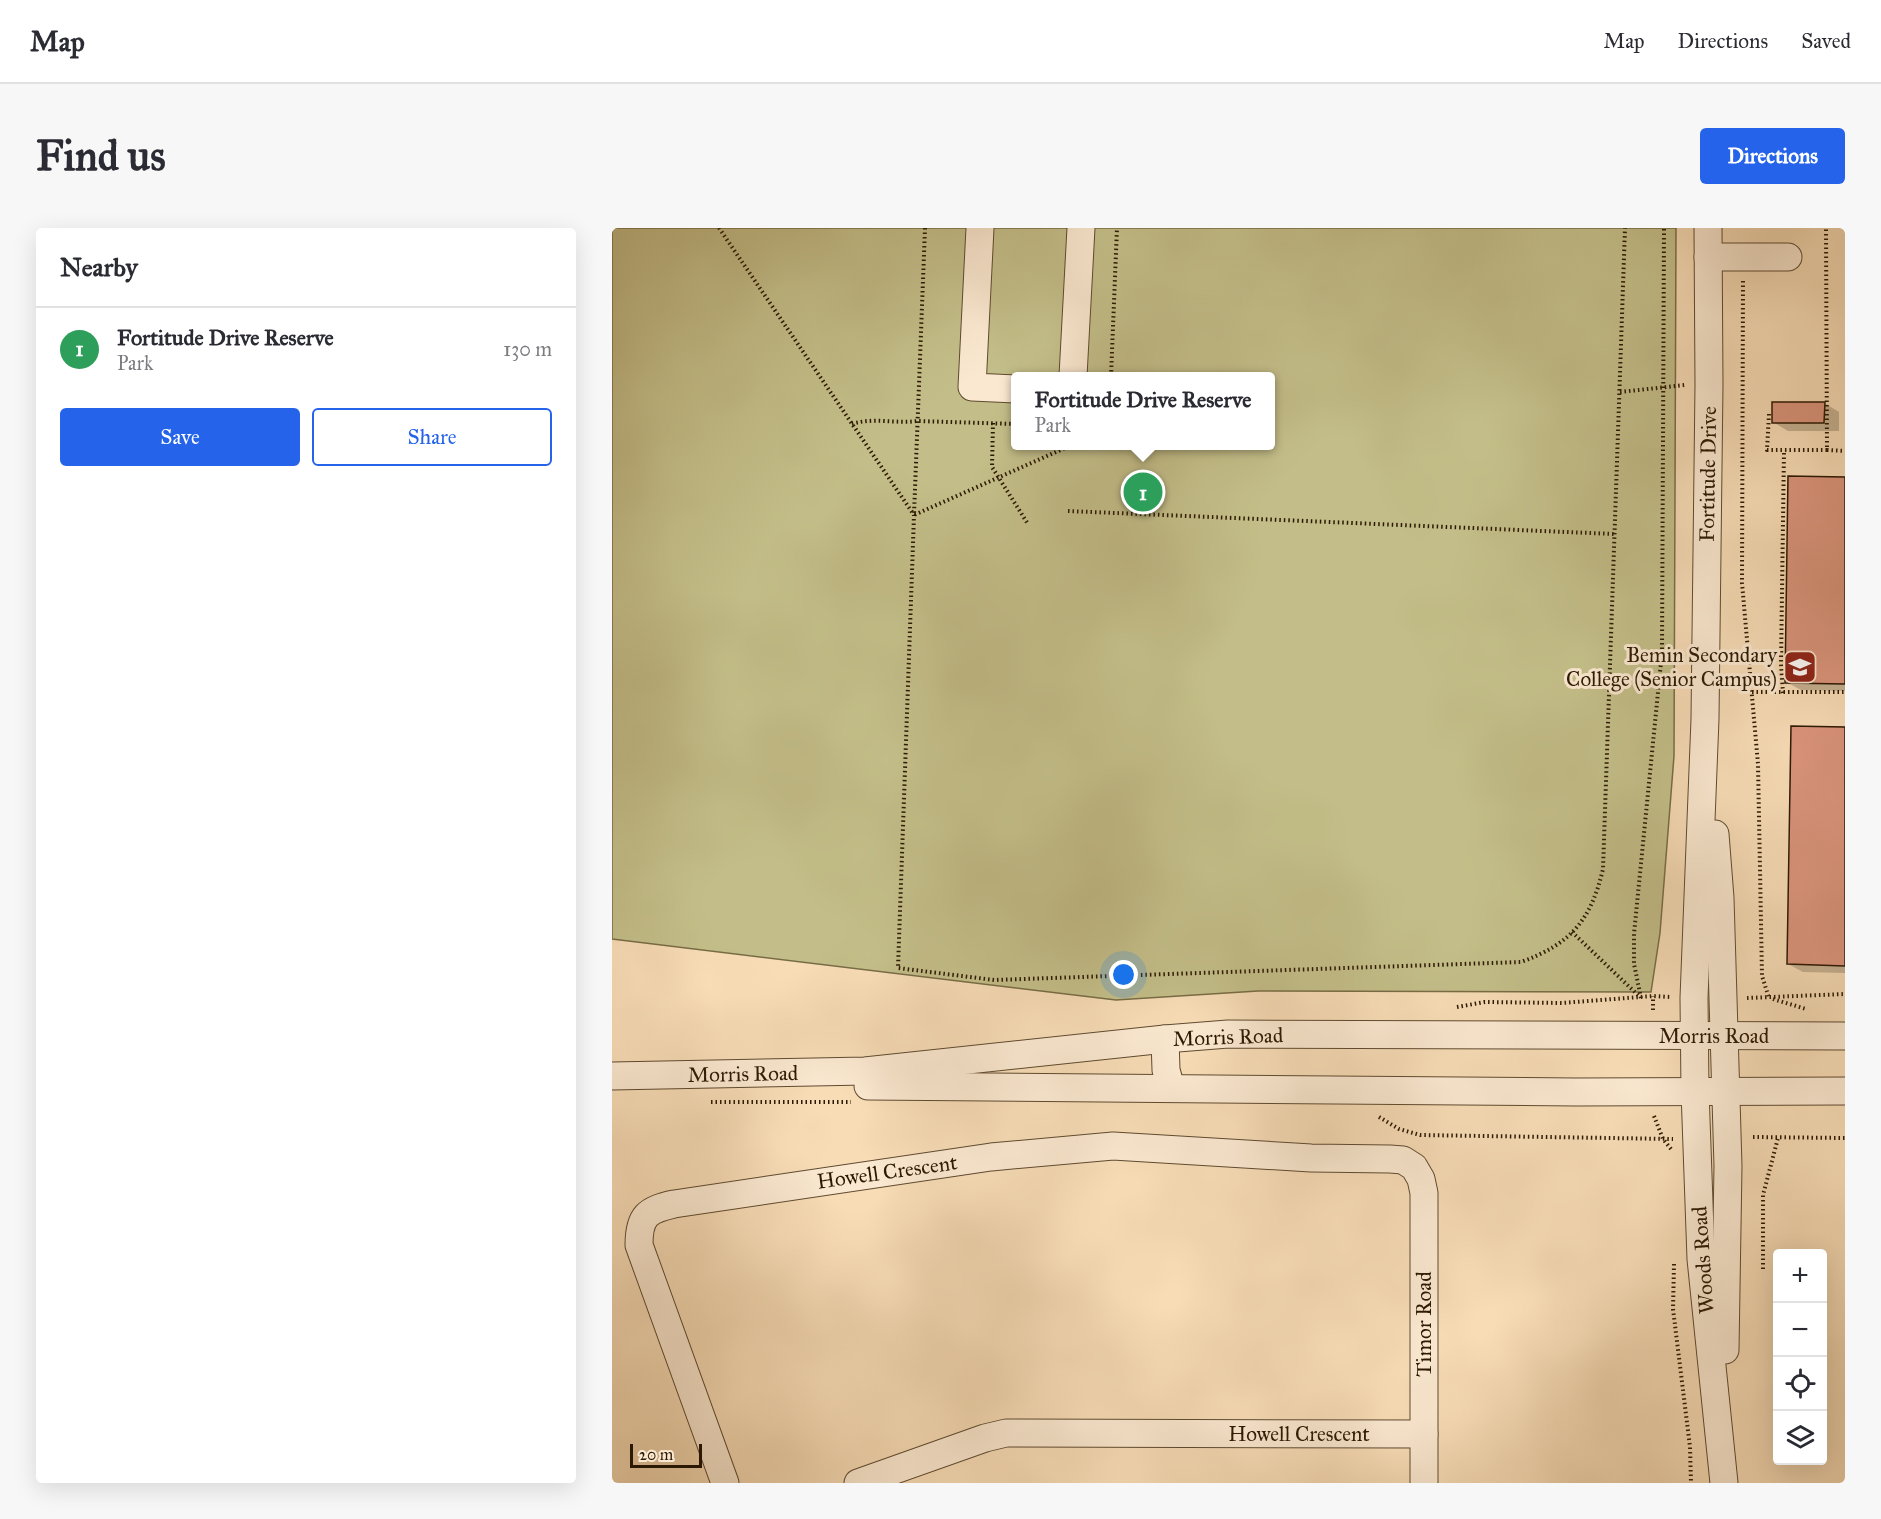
<!DOCTYPE html>
<meta charset="utf-8">
<style>
body{margin:0;font-family:"IM FELL Great Primer",serif;background:#f7f7f7;color:#2b2b33}
.controls{position:absolute;right:18px;bottom:18px;display:grid;overflow:hidden;border-radius:6px;box-shadow:0 6px 24px #0002}
.controls button{width:54px;height:54px;display:grid;place-items:center;padding:0;border:0;border-bottom:2px solid #e1e1e2;background:#fff;color:#2b2b33;font:30px sans-serif}
.scale{position:absolute;left:18px;bottom:15px;width:72px;box-sizing:border-box;padding-left:6px;border:3px solid #2c1903;border-top:0;font-size:16px;line-height:21px;white-space:nowrap;color:#2c1903;-webkit-text-stroke:4px #fae8d0;paint-order:stroke}
.you{position:absolute;left:512px;top:747px;width:21px;height:21px;margin:-15px;border:4px solid #fff;border-radius:50%;background:#1a73e8;box-shadow:0 0 0 9px #1a73e833}
.badge{display:grid;place-items:center;width:39px;height:39px;border-radius:50%;background:#2563eb;color:#fff;font-size:20px;font-weight:700}
.pin{position:absolute;translate:-50% -50%;border:3px solid #fff;box-shadow:0 2px 6px #0006}
.popup{position:absolute;left:399px;top:144px;width:264px;height:78px;box-sizing:border-box;display:grid;place-content:center;border-radius:6px;background:#fff;filter:drop-shadow(0 2px 4px #0005);font-size:20px;white-space:nowrap;color:#7c7c81}
.popup b{font-size:22px;color:#2b2b33}
.popup::after{content:'';position:absolute;left:50%;top:100%;margin-left:-12px;border:12px solid transparent;border-top-color:#fff}
.list{margin:0;padding:0;list-style:none}
h2{display:flex;justify-content:space-between;align-items:center;height:78px;margin:0;padding:0 24px;font-size:26px}
h2 small{font-size:20px;font-weight:400;color:#7c7c81}
.list li{display:grid;grid-template-columns:39px 1fr auto;gap:18px;align-items:center;box-sizing:border-box;height:84px;padding:0 24px;border-top:2px solid #e1e1e2}
.list b{display:block;font-size:22px;white-space:nowrap}
.list p{margin:0;font-size:20px;white-space:nowrap;color:#7c7c81}
.list em{font-size:20px;font-style:normal;color:#7c7c81}
.actions{display:flex;gap:12px;padding:18px 24px}
.actions a{flex:1;padding:14px 0;border:2px solid #2563eb;border-radius:6px;text-align:center;font-size:21px;color:#2563eb}
.actions .main{background:#2563eb;color:#fff}
.icon{flex:none;width:33px;height:33px;fill:none;stroke:currentColor;stroke-width:2;stroke-linecap:round;stroke-linejoin:round}
.map{position:relative;flex:none;width:1233px;height:1255px;overflow:hidden;border-radius:6px}
header{display:flex;align-items:center;gap:36px;box-sizing:border-box;height:84px;padding:0 30px;background:#fff;border-bottom:2px solid #e1e1e2}
header strong{font-size:28px}
nav{display:flex;gap:33px;margin-inline-start:auto;font-size:21px}
.intro{display:flex;align-items:center;justify-content:space-between;box-sizing:border-box;height:144px;padding:0 36px}
h1{margin:0;font-size:42px}
.button{padding:15px 27px;border-radius:6px;background:#2563eb;color:#fff;font-size:21px;font-weight:700}
main{display:flex;gap:36px;padding:0 36px}
aside{flex:1;background:#fff;border-radius:6px;box-shadow:0 6px 24px #0002}
.map>svg:first-child{display:block}
.green{fill:#c3be89;stroke:#786c46;stroke-width:1.5;fill-rule:evenodd}
.shadow{fill:#0003}
.building{fill:#da947c;stroke:#2c1903;stroke-width:1.5}
.lines{fill:none;stroke-linecap:round;stroke-linejoin:round}
.minor-casing{stroke:#5f4a30;stroke-width:29}
.path{stroke:#2c1903;stroke-width:4;stroke-dasharray:1.5 3;stroke-linecap:butt}
.minor{stroke:#fae8d0;stroke-width:27}
.labels{text-anchor:middle;stroke-width:6;stroke-linejoin:round;paint-order:stroke}
.street-label{font-size:21px;fill:#2c1903;stroke:#fae8d0}
.poi-label{font-size:21px;fill:#2c1903;stroke:#fae8d0;text-anchor:end}
</style>
<header>
<strong>Map</strong>
<nav><a>Map</a><a>Directions</a><a>Saved</a></nav>
</header>
<div class="intro"><h1>Find us</h1><a class="button">Directions</a></div>
<main>
<aside>
<h2>Nearby<small></small></h2>
<ul class="list">
<li><span class="badge" style="background:#2e9e5b">1</span><div><b>Fortitude Drive Reserve</b><p>Park</p></div><em>130 m</em></li>
</ul>
<div class="actions"><a class="main">Save</a><a>Share</a></div>
</aside>
<div class="map">
<svg width="1233" height="1255" viewBox="0 0 1233 1255">
<rect width="100%" height="100%" fill="#f7dcb6"/>
<filter id="stains"><feTurbulence type="fractalNoise" baseFrequency=".00333" numOctaves="4"/><feColorMatrix values="0 0 0 0 .2 0 0 0 0 .09 0 0 0 0 .02 0 0 0 .5 -.17"/></filter>
<radialGradient id="worn" r=".72"><stop offset=".6" stop-color="#630" stop-opacity="0"/><stop offset="1" stop-color="#630" stop-opacity=".3"/></radialGradient>
<path class="green" d="M0,0h1064l-2,528 -14,177 -9,59 -393,-1 -142,9 -504,-61zM404,148h254v70h-254z"/>
<g class="shadow">
<path d="M1212,175l15,9v19h-51l-15,-9z"/>
<path d="M1233,250v213l-44,-1 -15,-8z"/>
<path d="M1233,501v244l-42,-1 -15,-8z"/>
</g>
<g class="building">
<path d="M1160,174h53l-1,21h-52z"/>
<path d="M1176,248l57,1v207l-60,-1z"/>
<path d="M1179,498l54,1v239l-58,-2z"/>
</g>
<g class="lines">
<g class="minor-casing">
<g id="minor">
<path d="M368,0l-8,159 44,2"/>
<path d="M1096,0l1,156 -4,335 -11,279 1,93 6,168 23,224"/>
<path d="M1096,29h80"/>
<path d="M461,148l8,-148"/>
<path d="M1103,606l5,64 8,268 -3,184"/>
<path d="M553,811l1,31 5,18"/>
<path d="M0,848l253,-5 300,-32 63,-5 617,2"/>
<path d="M256,858l708,6 269,-1"/>
<path d="M113,1255l-86,-238c0,-29 8,-35 35,-41l317,-47 122,-11 198,12 79,1 13,1 11,7 7,12 3,14v290"/>
<path d="M246,1255l127,-45 21,-5 418,1"/>
</g>
</g>
<g class="path">
<path d="M107,0l195,287 -16,453 96,12 527,-18c50,-18 70,-42 82,-93l22,-641"/>
<path d="M313,0l-11,287 151,-67v-2"/>
<path d="M1131,53l-1,302 16,181 4,212 7,22"/>
<path d="M499,148l6,-148"/>
<path d="M1008,164l65,-7"/>
<path d="M1157,186l-2,36h60l-1,-222"/>
<path d="M381,195l-1,44 36,57"/>
<path d="M240,196c21,-7 44,0 65,-3l99,3"/>
<path d="M1215,222l18,1"/>
<path d="M456,283l546,23"/>
<path d="M1140,464h93"/>
<path d="M1171,465l-2,-29 3,-213"/>
<path d="M960,704l68,65"/>
<path d="M1029,770l-7,-34v-30l28,-282 2,-424"/>
<path d="M1135,770l98,-4"/>
<path d="M1161,771l33,10"/>
<path d="M845,779l28,-5 77,1 91,-7 17,1"/>
<path d="M1041,782v-14"/>
<path d="M99,874h140"/>
<path d="M1042,888l9,23 8,10"/>
<path d="M767,889l20,12 21,6 253,4"/>
<path d="M1141,909l92,1"/>
<path d="M1062,1036l-1,45 17,138 1,36"/>
<path d="M1151,1041v-74l15,-57"/>
</g>
<use href="#minor" class="minor"/>
</g>
<defs>
<g id="school-square" transform="scale(1.725)"><rect x="-9" y="-9" width="18" height="18" rx="4" fill="#8f2418" stroke="#fae8d0"/><path d="M0-5L7-2L0 1L-7-2ZM-4 1L0 2.5L4 1V4Q0 6-4 4Z" fill="#fff"/></g>
</defs>
<g fill-rule="evenodd">
<use href="#school-square" x="1188" y="439"/>
</g>
<g class="labels">
<g class="street-label">
<text transform="translate(1096 246) rotate(-89)" y="7">Fortitude Drive</text>
<text x="1102" y="815">Morris Road</text>
<text transform="translate(616 809) rotate(-2)" y="7">Morris Road</text>
<text transform="translate(131 846) rotate(-1)" y="7">Morris Road</text>
<text transform="translate(275 944) rotate(-8)" y="7">Howell Crescent</text>
<text transform="translate(1091 1032) rotate(-94)" y="7">Woods Road</text>
<text transform="translate(812 1096) rotate(-90)" y="7">Timor Road</text>
<text x="687" y="1213">Howell Crescent</text>
</g>
<g class="poi-label">
<text x="1165" y="434">Bemin Secondary<tspan x="1165" dy="24">College (Senior Campus)</tspan></text>
</g>
</g>
<rect width="100%" height="100%" filter="url(#stains)"/>
<rect width="100%" height="100%" fill="url(#worn)"/>
</svg>
<div class="controls">
<button>+</button>
<button>−</button>
<button><svg class="icon" aria-label="locate" viewBox="0 0 24 24"><circle cx="12" cy="12" r="6"/><path d="M12 2v4M12 18v4M2 12h4M18 12h4"/></svg></button>
<button><svg class="icon" aria-label="layers" viewBox="0 0 24 24"><path d="M12 4l9 5-9 5-9-5zM3 14l9 5 9-5"/></svg></button>
</div>
<div class="scale">20 m</div>
<div class="you"></div>
<div class="pin badge" style="left:531px;top:264px;background:#2e9e5b">1</div>
<div class="popup"><b>Fortitude Drive Reserve</b>Park</div>
</div>
</main>
